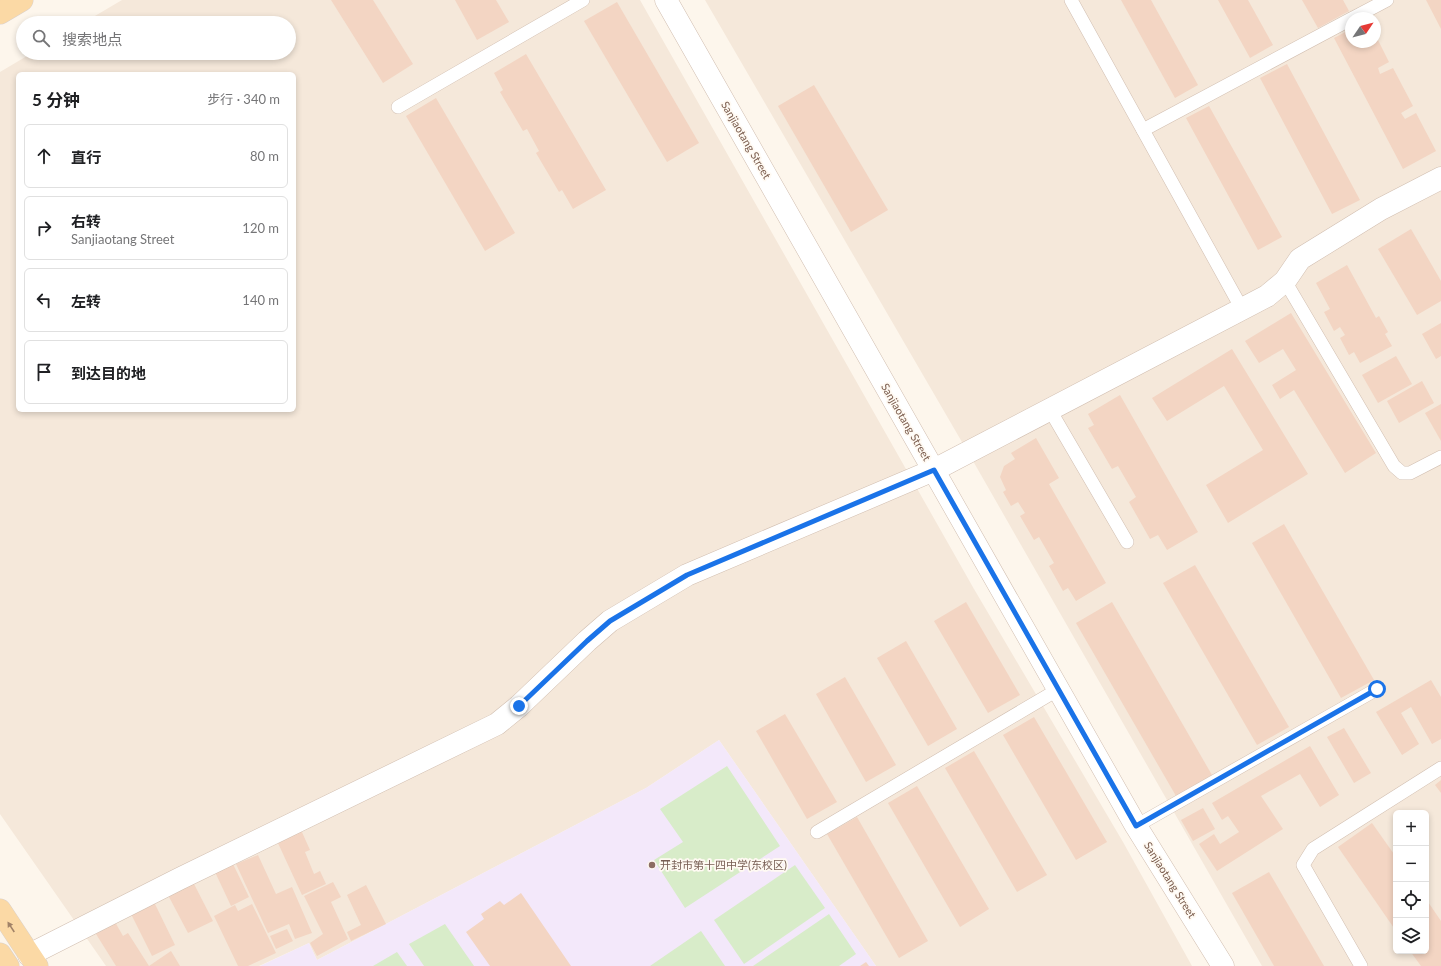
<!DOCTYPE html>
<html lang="zh">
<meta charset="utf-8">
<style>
body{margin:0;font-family:Lato,"Noto Sans SC",sans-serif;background:#f2f2f2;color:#202124}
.controls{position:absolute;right:12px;bottom:12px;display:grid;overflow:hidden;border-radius:6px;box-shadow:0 2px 6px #0003}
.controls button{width:36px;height:36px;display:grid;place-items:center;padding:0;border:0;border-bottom:1px solid #e0e0e0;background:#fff;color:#202124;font:20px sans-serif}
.compass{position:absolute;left:1345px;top:12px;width:36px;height:36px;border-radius:50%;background:#fff;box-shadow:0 2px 6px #0003;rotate:55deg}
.stop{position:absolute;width:12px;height:12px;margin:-9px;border:3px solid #1a73e8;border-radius:50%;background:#fff}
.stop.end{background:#1a73e8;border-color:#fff;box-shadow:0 1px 4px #0008}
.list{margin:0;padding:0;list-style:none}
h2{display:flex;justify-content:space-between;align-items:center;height:52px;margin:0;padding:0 16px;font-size:17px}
h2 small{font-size:13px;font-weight:400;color:#757577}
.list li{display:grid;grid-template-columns:26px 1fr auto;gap:12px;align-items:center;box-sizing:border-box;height:64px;margin:0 8px 8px;padding:0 8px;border:1px solid #e0e0e0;border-radius:6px}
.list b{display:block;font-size:15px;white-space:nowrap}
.list p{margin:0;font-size:13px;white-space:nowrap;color:#757577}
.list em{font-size:13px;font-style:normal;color:#757577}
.icon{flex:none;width:22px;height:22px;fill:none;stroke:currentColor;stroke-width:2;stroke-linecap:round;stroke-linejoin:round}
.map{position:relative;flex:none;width:1441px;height:966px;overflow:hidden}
.search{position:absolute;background:#fff;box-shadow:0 2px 6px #0003;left:16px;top:16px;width:280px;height:44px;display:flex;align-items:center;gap:10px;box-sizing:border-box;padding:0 14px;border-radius:22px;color:#757577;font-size:15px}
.panel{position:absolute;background:#fff;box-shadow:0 2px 6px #0003;left:16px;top:72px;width:280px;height:340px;border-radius:6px}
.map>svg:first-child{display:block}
.residential{fill:#f5e8da;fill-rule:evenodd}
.education{fill:#f3e8fa}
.green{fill:#d8ecc9}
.building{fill:#f3d5c3}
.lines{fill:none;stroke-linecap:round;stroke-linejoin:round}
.service-casing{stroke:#d1beb0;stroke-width:14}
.minor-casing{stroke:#d1beb0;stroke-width:23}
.tertiary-casing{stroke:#d1beb0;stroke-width:23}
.primary-casing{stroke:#dad1cd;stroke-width:23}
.service{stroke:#fff;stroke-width:13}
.minor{stroke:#fff;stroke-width:22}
.tertiary{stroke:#fff;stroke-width:22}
.primary{stroke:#fbd9a5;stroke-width:22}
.oneway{fill:#a18267}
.route{stroke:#1a73e8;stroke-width:5}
.education-dot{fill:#8d6e63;stroke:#fffaf3;stroke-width:1.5}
.labels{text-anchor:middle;stroke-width:3.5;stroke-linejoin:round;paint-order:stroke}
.street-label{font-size:11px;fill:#7a5c4d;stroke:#fffaf3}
.education-label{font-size:11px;fill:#785e54;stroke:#fffaf3;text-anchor:start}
</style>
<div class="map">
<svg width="1441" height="966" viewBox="0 0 1441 966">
<rect width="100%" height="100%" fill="#fdf6ec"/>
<g class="residential">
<path d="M122,0h518l334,589 149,253 69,124h-316l-157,-226 -73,48 -329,172 -8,-17 -50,23h-153l-106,-152v-742l32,-19h257v-30h-206zM18,74h276v336h-276z"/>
<path d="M705,0h736v966h-179l-289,-505zM1351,18h24v24h-24zM1396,813h30v138h-30z"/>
</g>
<path class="education" d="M719,740l157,226h-616l49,-23 8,17 329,-172z"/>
<g class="green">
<path d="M727,766l53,80 -95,62 -31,-48 29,-18 -23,-33z"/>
<path d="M795,865l30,43 -81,56 -30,-44z"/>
<path d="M829,914l27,40 -17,12h-86z"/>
<path d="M445,924l29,42h-50l-15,-22z"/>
<path d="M701,931l24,35h-75z"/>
<path d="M397,952l10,14h-34z"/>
</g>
<g class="building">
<path d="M331,0h42l40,64 -30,19z"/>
<path d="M455,0h41l13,22 -32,18z"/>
<path d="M1121,0h30l47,85 -23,13z"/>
<path d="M1218,0h30l25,45 -23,13z"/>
<path d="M1302,0h41l6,11 -31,17z"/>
<path d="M1426,0h15v29z"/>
<path d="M617,2l82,141 -32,19 -83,-141z"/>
<path d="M1351,29v13h24v-8l14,28 -11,6 2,6 13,-6 20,38 -12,7 4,6 11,-6 20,38 -33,18 -69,-131z"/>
<path d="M526,54l80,136 -33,19 -11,-19 -3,2 -23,-39 3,-2 -12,-22 -4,2 -23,-39 3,-2 -9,-17z"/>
<path d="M1287,64l73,136 -28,14 -72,-136z"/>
<path d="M814,85l74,125 -37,22 -73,-126z"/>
<path d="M436,98l79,135 -30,18 -79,-135z"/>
<path d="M1209,106l73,131 -24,13 -72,-132z"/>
<path d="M1411,229l30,52v20l-24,14 -39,-66z"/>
<path d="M1347,265l29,53 3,-2 9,16 -3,2 7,12 -32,17 -6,-11 -5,3 -9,-17 5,-3 -5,-8 -6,4 -10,-19 6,-3 -14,-26z"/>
<path d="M1291,313l85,140 -31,20 -51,-83 -14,9 -8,-14 24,-15 -13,-21 -24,14 -14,-22z"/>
<path d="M1441,323v33l-5,3 -14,-25z"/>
<path d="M1232,349l76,125 -80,49 -22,-38 57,-35 -39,-64 -57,35 -15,-23z"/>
<path d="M1396,356l16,28 -34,19 -16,-28z"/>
<path d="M1422,381l12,22 -35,20 -12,-22z"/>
<path d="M1120,395l78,137 -31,18 -9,-15 -8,4 -21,-37 7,-5 -18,-31 -6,3 -24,-41 6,-3 -6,-11z"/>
<path d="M1441,404v37l-16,-28z"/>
<path d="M1036,438l23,40 -10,6 57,99 -30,18 -8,-13 -5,3 -14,-25 5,-3 -15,-26 -5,3 -14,-24 5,-3 -7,-11 -7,4 -8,-14 3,-2 -6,-13 4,-11 11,-7 -4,-6z"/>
<path d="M1284,524l90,156 -33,18 -89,-155z"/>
<path d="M1195,565l94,162 -32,18 -94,-162z"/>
<path d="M966,602l54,93 -32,18 -54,-92z"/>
<path d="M1112,602l100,173 -36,21 -100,-173z"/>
<path d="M906,641l51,88 -29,17 -51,-88z"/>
<path d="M845,677l51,88 -30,17 -50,-88z"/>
<path d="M1431,680l10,17v42l-9,5 -21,-37 -10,6 18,31 -17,11 -26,-43z"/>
<path d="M785,714l52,88 -30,17 -51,-88z"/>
<path d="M1034,717l73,125 -31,18 -73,-125z"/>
<path d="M1344,728l27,45 -17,10 -27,-46z"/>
<path d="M1310,746l29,49 -19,12 -20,-33 -39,22 22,33 -66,42 -18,-27 15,-10 6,10 19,-12 -11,-16 -6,4 -10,-17z"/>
<path d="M974,751l73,124 -30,17 -72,-124z"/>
<path d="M1441,780v13l-6,-8z"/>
<path d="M917,786l72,123 -29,18 -72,-124z"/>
<path d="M1203,808l12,21 -22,12 -12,-21z"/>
<path d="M857,817l71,124 -29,17 -72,-124z"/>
<path d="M1372,823l24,34v74l-58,-84z"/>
<path d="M301,830l9,20 -5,2 9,22 6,-3 6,13 -24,11 -25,-54z"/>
<path d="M258,855l18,39 16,-7 20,46 -17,6 -6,-15 -21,9 -32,-69z"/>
<path d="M233,864l16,33 -18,9 -16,-34z"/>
<path d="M1269,872l55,94h-50l-42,-73z"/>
<path d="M193,882l20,39 -25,12 -20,-38z"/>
<path d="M333,882l8,15 -10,5 17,37 -31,17 -7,-13 13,-9 -19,-38z"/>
<path d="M366,885l20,39 -35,17 -4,-9 14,-7 -14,-30z"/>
<path d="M521,893l50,73h-81l-24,-34 18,-13 -3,-5 19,-13 4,4z"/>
<path d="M1426,899l15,22v45h-20l-11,-15h16z"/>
<path d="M154,902l21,43 -23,11 -21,-42z"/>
<path d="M252,904l24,49 -28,13h-10l-24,-50 21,-11 3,6z"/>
<path d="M115,922l8,14 5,-3 21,33 22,-15 9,15h-64l-20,-32z"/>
<path d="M287,929l6,12 -17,8 -6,-13z"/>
<path d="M866,962l3,4h-9z"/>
</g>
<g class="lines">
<g class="service-casing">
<g id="service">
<path d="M1071,0l171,309"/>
<path d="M1353,18l34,-18"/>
<path d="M398,107l185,-107"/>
<path d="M1143,130l208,-111"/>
<path d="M1285,281l109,185 8,7h8l31,-16"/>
<path d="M1050,410l77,132"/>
<path d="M1136,826l241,-137"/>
<path d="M817,832l242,-143"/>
<path d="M1361,966l-58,-101 10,-16 128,-81"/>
</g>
</g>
<g class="minor-casing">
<path id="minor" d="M29,955l150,-76 318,-155 22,-18 68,-65 23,-20 77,-46 247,-105 333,-174 18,-15 15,-22 81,-50 60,-31"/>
</g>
<g class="tertiary-casing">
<path id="tertiary" d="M666,0l470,826 87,140"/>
</g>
<g class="primary-casing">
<g id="primary">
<path d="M0,13l22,-13"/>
<path d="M0,910l37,56"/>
<path d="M0,954l8,12"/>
</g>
</g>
<use href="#service" class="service"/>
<use href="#minor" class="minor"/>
<use href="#tertiary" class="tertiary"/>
<use href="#primary" class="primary"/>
</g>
<defs><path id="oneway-solid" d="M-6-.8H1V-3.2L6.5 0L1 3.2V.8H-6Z"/></defs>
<use class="oneway" href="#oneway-solid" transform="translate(11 927) rotate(-123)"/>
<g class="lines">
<path class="route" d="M519,706l68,-65 23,-20 77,-46 247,-105 202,356 241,-137"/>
</g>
<circle class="education-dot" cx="652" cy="865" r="4"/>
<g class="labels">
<g class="street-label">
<text transform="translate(746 140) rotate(60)" y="4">Sanjiaotang Street</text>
<text transform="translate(906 422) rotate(60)" y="4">Sanjiaotang Street</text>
<text transform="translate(1170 880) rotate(58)" y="4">Sanjiaotang Street</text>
</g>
<g class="education-label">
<text x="660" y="869">开封市第十四中学(东校区)</text>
</g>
</g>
</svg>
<div class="controls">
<button>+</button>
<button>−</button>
<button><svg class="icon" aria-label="locate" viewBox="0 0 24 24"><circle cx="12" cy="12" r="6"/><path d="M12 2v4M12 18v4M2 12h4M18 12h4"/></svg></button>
<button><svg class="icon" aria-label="layers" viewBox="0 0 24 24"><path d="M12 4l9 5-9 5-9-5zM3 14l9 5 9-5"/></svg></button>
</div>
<svg class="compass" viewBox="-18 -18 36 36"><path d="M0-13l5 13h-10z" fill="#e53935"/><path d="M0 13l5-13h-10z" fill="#757577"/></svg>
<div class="stop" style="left:1377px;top:689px"></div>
<div class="stop end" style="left:519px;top:706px"></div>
<div class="search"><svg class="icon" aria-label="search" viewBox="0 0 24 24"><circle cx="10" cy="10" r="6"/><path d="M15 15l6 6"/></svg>搜索地点</div>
<section class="panel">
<h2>5 分钟<small>步行 · 340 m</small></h2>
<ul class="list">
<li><svg class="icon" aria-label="ahead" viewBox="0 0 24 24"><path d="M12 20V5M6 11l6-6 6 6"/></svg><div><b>直行</b></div><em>80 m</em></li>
<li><svg class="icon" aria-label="right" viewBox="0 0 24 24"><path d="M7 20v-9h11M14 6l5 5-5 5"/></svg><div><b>右转</b><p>Sanjiaotang Street</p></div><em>120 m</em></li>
<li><svg class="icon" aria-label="left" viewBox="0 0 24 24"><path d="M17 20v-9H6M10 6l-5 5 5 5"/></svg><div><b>左转</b></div><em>140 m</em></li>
<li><svg class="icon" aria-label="arrive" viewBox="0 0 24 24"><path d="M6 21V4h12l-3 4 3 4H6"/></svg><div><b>到达目的地</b></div></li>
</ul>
</section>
</div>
